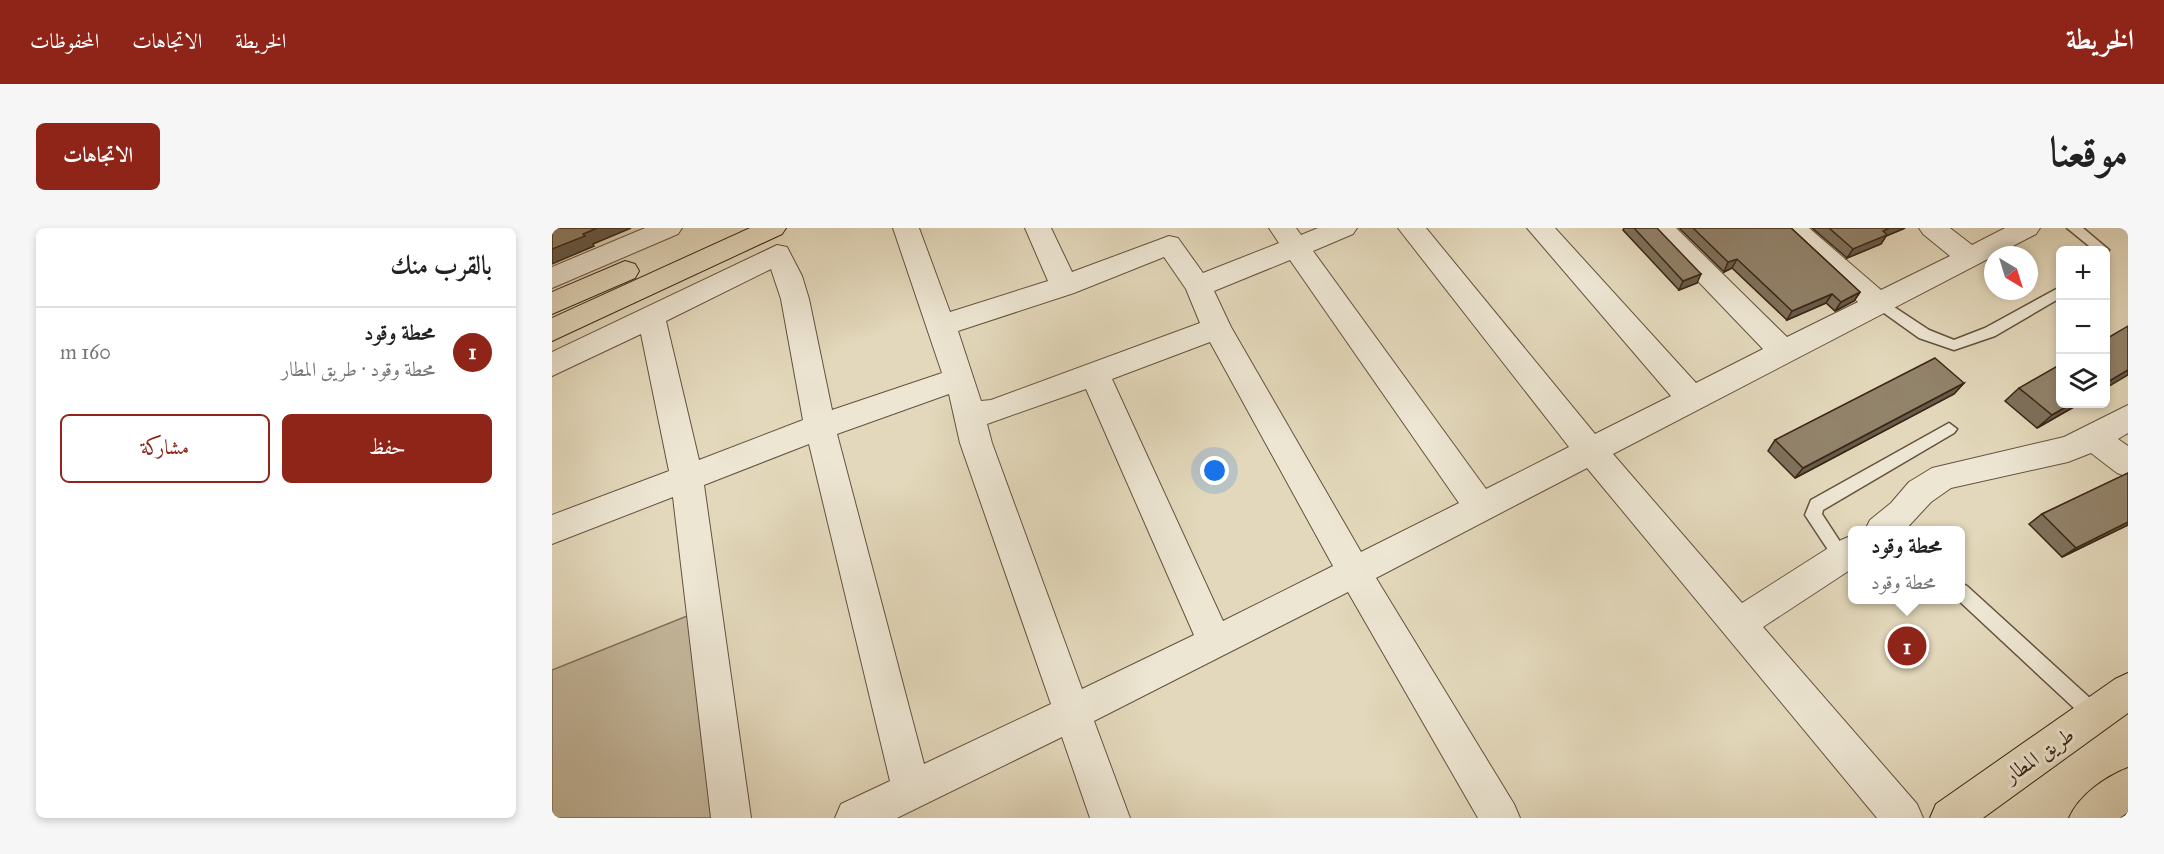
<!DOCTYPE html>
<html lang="ar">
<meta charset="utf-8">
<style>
body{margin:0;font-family:"IM FELL Great Primer",Amiri,serif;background:#f6f6f6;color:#222;direction:rtl}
.controls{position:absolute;right:18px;top:18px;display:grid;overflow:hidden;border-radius:9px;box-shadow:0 3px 9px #0003}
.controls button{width:54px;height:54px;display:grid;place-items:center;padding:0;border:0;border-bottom:2px solid #e0e0e0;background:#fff;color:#222;font:30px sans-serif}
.compass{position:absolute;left:1432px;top:18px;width:54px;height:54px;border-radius:50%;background:#fff;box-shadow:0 3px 9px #0003;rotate:142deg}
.you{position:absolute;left:663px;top:243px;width:21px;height:21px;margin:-15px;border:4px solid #fff;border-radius:50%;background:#1a73e8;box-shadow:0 0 0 9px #1a73e833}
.badge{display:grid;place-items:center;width:39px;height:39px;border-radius:50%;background:#8f2418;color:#fff;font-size:20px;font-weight:700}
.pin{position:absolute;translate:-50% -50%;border:3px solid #fff;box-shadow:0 2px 6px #0006}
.popup{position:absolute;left:1296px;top:298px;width:117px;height:78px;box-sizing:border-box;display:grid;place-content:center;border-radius:9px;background:#fff;filter:drop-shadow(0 2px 4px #0005);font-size:20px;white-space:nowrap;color:#767676}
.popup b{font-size:22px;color:#222}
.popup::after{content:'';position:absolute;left:50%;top:100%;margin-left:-12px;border:12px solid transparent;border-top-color:#fff}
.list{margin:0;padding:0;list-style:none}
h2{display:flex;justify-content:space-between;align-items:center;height:78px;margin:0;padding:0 24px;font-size:26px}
h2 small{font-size:20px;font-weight:400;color:#767676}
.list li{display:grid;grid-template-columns:39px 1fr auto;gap:18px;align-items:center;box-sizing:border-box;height:90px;padding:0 24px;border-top:2px solid #e0e0e0}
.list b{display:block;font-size:22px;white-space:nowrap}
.list p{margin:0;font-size:20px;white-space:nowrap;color:#767676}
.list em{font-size:20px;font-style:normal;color:#767676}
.actions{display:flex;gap:12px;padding:18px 24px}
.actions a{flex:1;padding:14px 0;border:2px solid #8f2418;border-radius:9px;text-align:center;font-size:21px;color:#8f2418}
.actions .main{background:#8f2418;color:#fff}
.icon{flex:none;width:33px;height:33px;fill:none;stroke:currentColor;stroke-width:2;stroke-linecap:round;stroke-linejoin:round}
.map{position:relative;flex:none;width:1576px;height:590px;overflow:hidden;direction:ltr;border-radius:9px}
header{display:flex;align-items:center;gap:36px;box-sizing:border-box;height:84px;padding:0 30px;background:#8f2418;color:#fff}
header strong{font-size:28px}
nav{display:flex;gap:33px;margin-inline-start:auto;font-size:21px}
.intro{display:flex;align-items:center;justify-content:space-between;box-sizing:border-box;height:144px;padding:0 36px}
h1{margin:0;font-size:42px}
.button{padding:15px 27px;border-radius:9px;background:#8f2418;color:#fff;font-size:21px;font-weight:700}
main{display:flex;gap:36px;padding:0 36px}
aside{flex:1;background:#fff;border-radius:9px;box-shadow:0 3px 9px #0003}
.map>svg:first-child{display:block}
.green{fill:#c6ba9f;stroke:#80705a;stroke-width:1.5}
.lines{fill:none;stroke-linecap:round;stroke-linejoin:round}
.lane-casing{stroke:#65523e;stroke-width:3}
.street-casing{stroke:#65523e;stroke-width:2}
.primary-casing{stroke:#3b2615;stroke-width:2}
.highway-casing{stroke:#3b2615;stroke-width:2}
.lane{fill:#ede6d3;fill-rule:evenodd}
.street{fill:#ede6d3;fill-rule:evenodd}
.primary{fill:#e3d8bb;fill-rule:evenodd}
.highway{fill:#e3d8bb;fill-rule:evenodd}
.wall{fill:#7e715c;stroke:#3b2615;stroke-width:1.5}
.shaded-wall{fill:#665c4b;stroke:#3b2615;stroke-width:1.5}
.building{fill:#92836b;stroke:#3b2615;stroke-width:1.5}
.labels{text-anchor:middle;stroke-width:6;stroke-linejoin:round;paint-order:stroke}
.street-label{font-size:21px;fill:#3b2615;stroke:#ede6d3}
</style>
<header>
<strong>الخريطة</strong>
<nav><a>الخريطة</a><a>الاتجاهات</a><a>المحفوظات</a></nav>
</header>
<div class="intro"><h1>موقعنا</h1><a class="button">الاتجاهات</a></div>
<main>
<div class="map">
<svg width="1576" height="590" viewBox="0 0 1576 590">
<rect width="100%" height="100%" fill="#e3d8bb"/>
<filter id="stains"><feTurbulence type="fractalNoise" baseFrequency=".00333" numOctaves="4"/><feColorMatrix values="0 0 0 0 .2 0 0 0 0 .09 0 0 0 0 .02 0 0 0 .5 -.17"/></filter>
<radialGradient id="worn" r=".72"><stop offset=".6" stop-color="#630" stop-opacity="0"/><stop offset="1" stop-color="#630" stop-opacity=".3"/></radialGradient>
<path class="green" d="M145,384l30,206h-175v-148z"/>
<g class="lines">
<g class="lane-casing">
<g id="lane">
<path d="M1515,0h16l26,22 -3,4v-4h-12z"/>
<path d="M1508,59v11l-65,38 -41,14 -35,-12 -49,-35 7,-5 5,1 47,31 25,10 31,-12z"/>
<path d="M1397,195l8,6 -3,4 -131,77 -1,4 28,43 -2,5 -6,2 -6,-2 -31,-47 6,-15z"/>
<path d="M1409,355l6,3 135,123 2,6 -2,6 -7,3 -7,-3 -130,-121h3z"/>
</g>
</g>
<g class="street-casing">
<g id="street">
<path d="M93,0h37l-4,6 -126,54v-21z"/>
<path d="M341,0h26l31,84 98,-31 -23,-53h26l21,44 97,-36 9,2 25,35 76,-30 -10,-15h27l5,7 17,-7h39l-4,6 -40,17 173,238 83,-42 -171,-219h28l169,206 76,-38 -144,-168h28l141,155 67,-34 -116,-121h29l111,109 71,-35 -79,-74h30l72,62 69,-34 -27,-22 -4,-6h31l22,17 33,-17h35l-4,6 -423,220 129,149 99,-63 12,-5v33l-90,59 154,177 6,14h-46l-290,-350 -211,110 138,226 6,14h-42l-130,-226 -254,129 36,97h-40l-28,-81 -165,81h-62l6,-14 49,-23 -81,-337 -105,41 47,333h-40l-38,-321 -121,47v-29l117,-44 -28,-137 -89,42v-24l225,-107 10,2 15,29 7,23 23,111 110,-37zM612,29l22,32 14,34 -209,77 -10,1 -23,-70 116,-38zM738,32l169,243 -98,49 -130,-225 -17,-36zM219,41l10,30 22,121 -104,40 -33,-139zM658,114l123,224 -110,55 -111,-242zM534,161l108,246 -112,54 -90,-246 -5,-19zM397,166l11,49 91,261 -127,60 -87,-330z"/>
<path d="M1576,177v28l-10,6 10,7v31l-11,-4 -26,-20 -23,9 -117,26 -20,14 -26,28h-40l5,-10 21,-17 18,-21 23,-14 132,-31z"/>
</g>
</g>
<g class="primary-casing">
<g id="primary">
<path d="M198,0h36l-4,6 -230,107v-23z"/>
<path d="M73,33l10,3 4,7 -4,7 -83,36v-22z"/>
</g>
</g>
<g class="highway-casing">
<g id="highway">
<path d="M1576,445v40l-145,105h-53l6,-14 179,-125z"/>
<path d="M1576,540v44l-8,6h-51c10,-23 36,-41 59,-50z"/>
</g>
</g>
<use href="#lane" class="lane"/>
<use href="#street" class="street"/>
<use href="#primary" class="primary"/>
<use href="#highway" class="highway"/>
</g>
<g class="wall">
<path d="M1072,0h33l40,55 -18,7 -56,-60z"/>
<path d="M1127,0h112l69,64 -6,9 -19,10 -9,-8 -39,17 -55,-52 -8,4z"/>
<path d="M1260,0h93l-19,8 -5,8 -34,14z"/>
<path d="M1412,155l-10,11 -159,84 -27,-27 7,-11z"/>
<path d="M1467,160l60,16 -42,24 -32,-27z"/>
<path d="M1576,245v52l-66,32 -33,-33 13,-10z"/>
</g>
<g class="shaded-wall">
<path d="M45,0h34l-38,16 1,2 -42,18v-15l31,-15z"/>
<path d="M1337,0h16l-19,8 -5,8 -34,14 6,-9 30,-18z"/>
<path d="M1185,31l-5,9 -8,4 4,-10z"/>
<path d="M1149,46l-4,9 -18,7 4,-9z"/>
<path d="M1308,64l-6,9 -19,10 6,-9z"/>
<path d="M1280,66l-6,9 -39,17 5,-9z"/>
<path d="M1576,142v5l-22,13v-5z"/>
<path d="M1412,155l-10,11 -159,84 8,-10z"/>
<path d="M1519,176h8l-42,24 15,-13z"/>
<path d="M1576,294v3l-66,32 14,-9z"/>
</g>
<g class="building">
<path d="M0,0h45l-14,6 2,2 -33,13z"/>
<path d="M1082,0h23l44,46 -18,7z"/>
<path d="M1141,0h98l69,64 -19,10 -9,-8 -40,17 -55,-52 -9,3z"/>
<path d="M1277,0h60l-6,3 4,4 -34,14z"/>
<path d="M1576,98v44l-22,13v-44z"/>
<path d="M1383,130l29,25 -161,85 -28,-28z"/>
<path d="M1509,136v40h10l-19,11 -33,-27z"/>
<path d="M1576,245v49l-52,26 -34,-34z"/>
</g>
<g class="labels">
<g class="street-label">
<text transform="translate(1487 527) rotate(-35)" y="7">طريق المطار</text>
</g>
</g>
<rect width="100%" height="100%" filter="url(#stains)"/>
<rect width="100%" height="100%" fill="url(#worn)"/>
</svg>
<div class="controls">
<button>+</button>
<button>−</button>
<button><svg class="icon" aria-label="layers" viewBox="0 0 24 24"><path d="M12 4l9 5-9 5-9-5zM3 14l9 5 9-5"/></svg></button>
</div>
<svg class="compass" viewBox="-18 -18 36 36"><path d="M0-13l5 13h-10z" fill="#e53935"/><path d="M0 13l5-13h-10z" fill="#767676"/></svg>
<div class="you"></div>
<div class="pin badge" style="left:1355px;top:418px">1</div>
<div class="popup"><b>محطة وقود</b>محطة وقود</div>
</div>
<aside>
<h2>بالقرب منك<small></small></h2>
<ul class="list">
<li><span class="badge">1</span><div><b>محطة وقود</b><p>محطة وقود · طريق المطار</p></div><em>160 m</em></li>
</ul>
<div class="actions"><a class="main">حفظ</a><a>مشاركة</a></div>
</aside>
</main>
